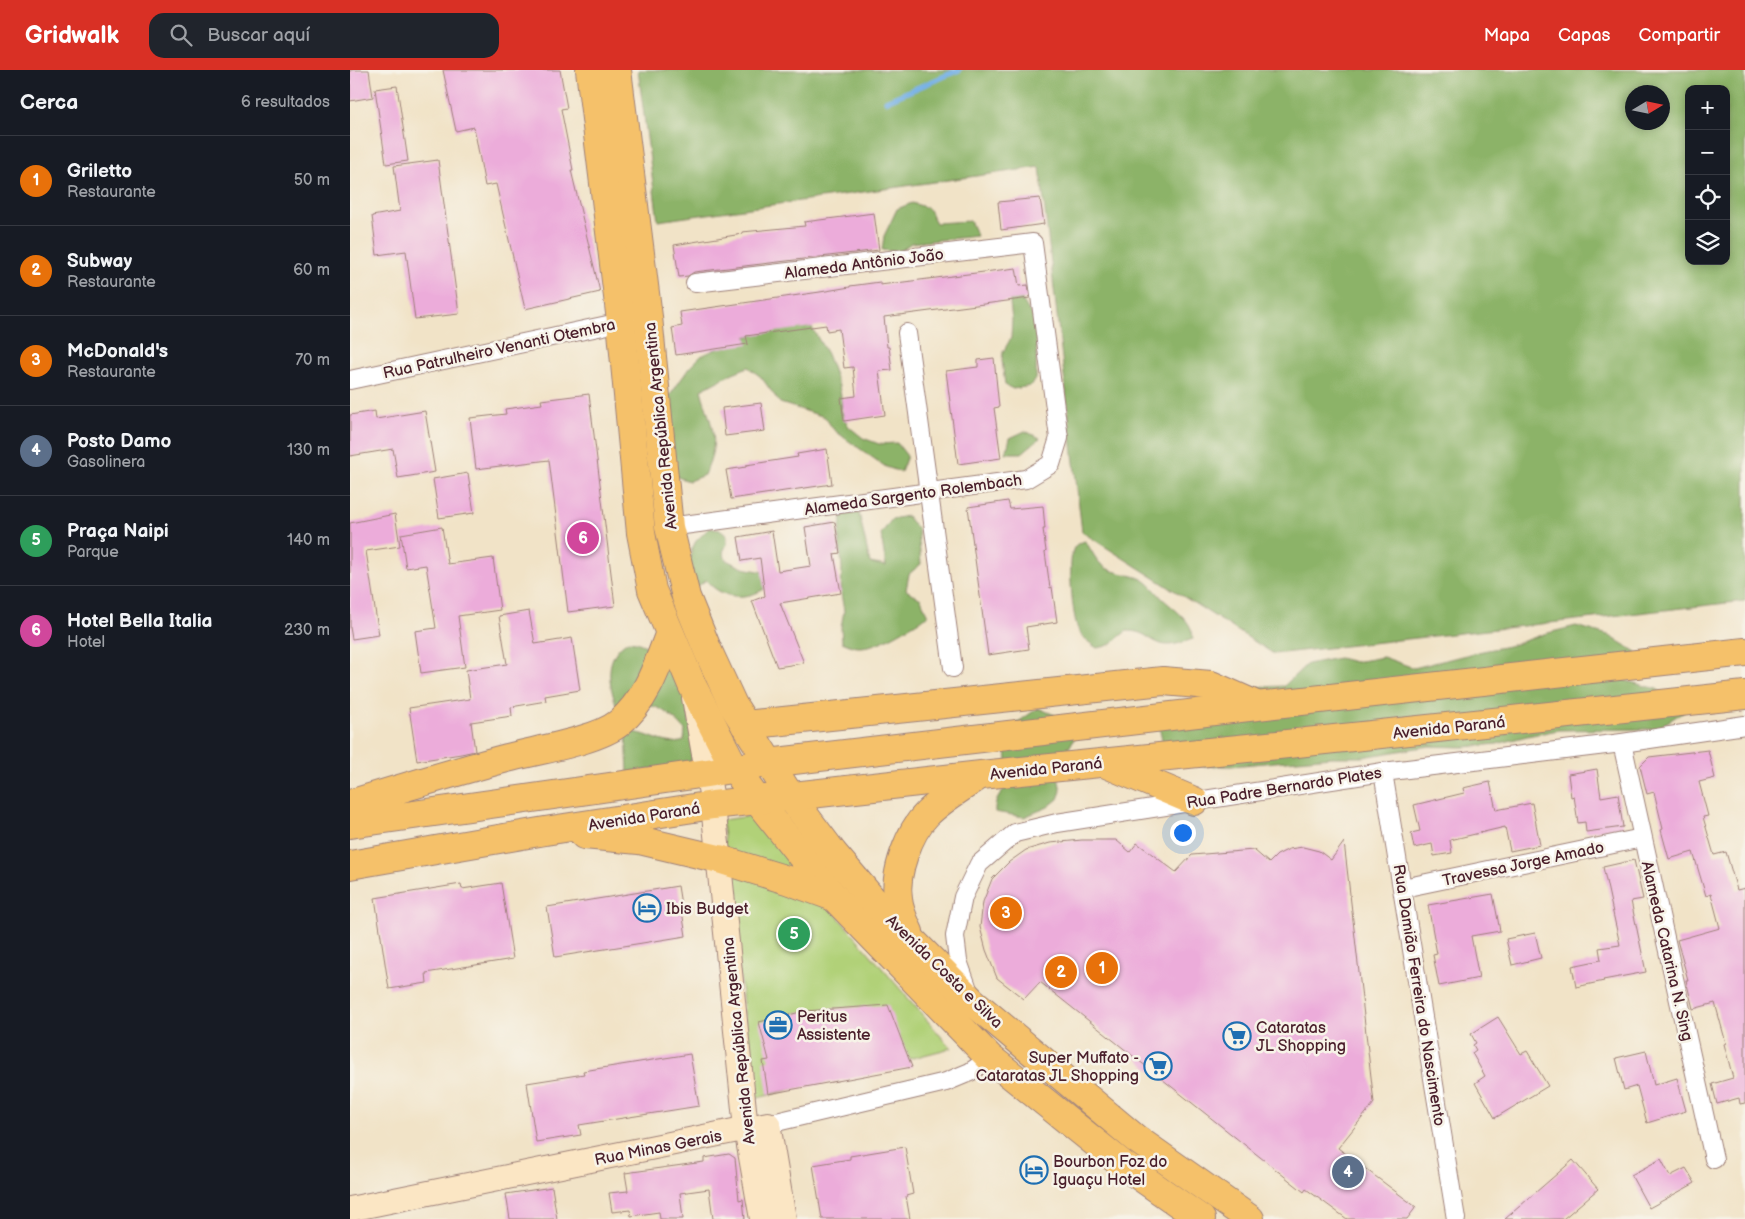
<!DOCTYPE html>
<html lang="es">
<meta charset="utf-8">
<style>
body{margin:0;font-family:"Balsamiq Sans",sans-serif;background:#20242c;color:#f1f3f6}
.controls{position:absolute;right:15px;top:15px;display:grid;overflow:hidden;border-radius:10px;box-shadow:0 2px 8px #0003}
.controls button{width:45px;height:45px;display:grid;place-items:center;padding:0;border:0;border-bottom:1px solid #363941;background:#171b24;color:#f1f3f6;font:25px sans-serif}
.compass{position:absolute;left:1275px;top:15px;width:45px;height:45px;border-radius:50%;background:#171b24;box-shadow:0 2px 8px #0003;rotate:80deg}
.you{position:absolute;left:832px;top:762px;width:18px;height:18px;margin:-12px;border:4px solid #fff;border-radius:50%;background:#1a73e8;box-shadow:0 0 0 8px #1a73e833}
.badge{display:grid;place-items:center;width:32px;height:32px;border-radius:50%;background:#d93025;color:#fff;font-size:16px;font-weight:700}
.pin{position:absolute;translate:-50% -50%;border:2px solid #fff;box-shadow:0 1px 5px #0006}
.list{margin:0;padding:0;list-style:none}
h2{display:flex;justify-content:space-between;align-items:center;height:65px;margin:0;padding:0 20px;font-size:21px}
h2 small{font-size:16px;font-weight:400;color:#9ea1a6}
.list li{display:grid;grid-template-columns:32px 1fr auto;gap:15px;align-items:center;box-sizing:border-box;height:90px;padding:0 20px;border-top:1px solid #363941}
.list b{display:block;font-size:19px;white-space:nowrap}
.list p{margin:0;font-size:16px;white-space:nowrap;color:#9ea1a6}
.list em{font-size:16px;font-style:normal;color:#9ea1a6}
.icon{flex:none;width:28px;height:28px;fill:none;stroke:currentColor;stroke-width:2;stroke-linecap:round;stroke-linejoin:round}
.map{position:relative;flex:none;width:1395px;height:1149px;overflow:hidden}
header{display:flex;align-items:center;gap:30px;box-sizing:border-box;height:70px;padding:0 25px;background:#d93025;color:#fff}
header strong{font-size:24px}
nav{display:flex;gap:28px;margin-inline-start:auto;font-size:18px}
.search{width:350px;height:45px;background:#20242c;display:flex;align-items:center;gap:12px;box-sizing:border-box;padding:0 18px;border-radius:15px;color:#9ea1a6;font-size:19px}
main{display:flex}
aside{flex:1;background:#171b24}
.map>svg:first-child{display:block}
.green{fill:#b1d178;stroke:#7e7852}
.forest{fill:#8cb368;stroke:#6b694a;fill-rule:evenodd}
.lines{fill:none;stroke-linecap:round;stroke-linejoin:round}
.stream{stroke:#75b0e6;stroke-width:5.5}
.building{fill:#ecacda}
.street-casing{stroke:#9e8179;stroke-width:20}
.secondary-casing{stroke:#9e8179;stroke-width:26}
.primary-casing{stroke:#9e8179;stroke-width:30}
.street{stroke:#fff;stroke-width:18}
.secondary{stroke:#fbe6c4;stroke-width:24}
.primary{stroke:#f5c16b;stroke-width:28}
.labels{text-anchor:middle;stroke-width:5;stroke-linejoin:round;paint-order:stroke}
.street-label{font-size:16px;fill:#4a1f2b;stroke:#f7f3e8}
.poi-label{font-size:16px;fill:#4a1f2b;stroke:#f7f3e8;text-anchor:start}
</style>
<header>
<strong>Gridwalk</strong>
<div class="search"><svg class="icon" aria-label="search" viewBox="0 0 24 24"><circle cx="10" cy="10" r="6"/><path d="M15 15l6 6"/></svg>Buscar aquí</div>
<nav><a>Mapa</a><a>Capas</a><a>Compartir</a></nav>
</header>
<main>
<aside>
<h2>Cerca<small>6 resultados</small></h2>
<ul class="list">
<li><span class="badge" style="background:#e8710a">1</span><div><b>Griletto</b><p>Restaurante</p></div><em>50 m</em></li>
<li><span class="badge" style="background:#e8710a">2</span><div><b>Subway</b><p>Restaurante</p></div><em>60 m</em></li>
<li><span class="badge" style="background:#e8710a">3</span><div><b>McDonald's</b><p>Restaurante</p></div><em>70 m</em></li>
<li><span class="badge" style="background:#5c6f8a">4</span><div><b>Posto Damo</b><p>Gasolinera</p></div><em>130 m</em></li>
<li><span class="badge" style="background:#2e9e5b">5</span><div><b>Praça Naipi</b><p>Parque</p></div><em>140 m</em></li>
<li><span class="badge" style="background:#d1479c">6</span><div><b>Hotel Bella Italia</b><p>Hotel</p></div><em>230 m</em></li>
</ul>
</aside>
<div class="map">
<svg width="1395" height="1149" viewBox="0 0 1395 1149">
<rect width="100%" height="100%" fill="#f7f3e8"/>
<filter id="ink" filterUnits="userSpaceOnUse"><feTurbulence type="fractalNoise" baseFrequency=".02" numOctaves="2"/><feDisplacementMap in="SourceGraphic" scale="10" xChannelSelector="R" yChannelSelector="G"/><feConvolveMatrix kernelMatrix="1 2 1 2 8 2 1 2 1" color-interpolation-filters="sRGB"/></filter>
<filter id="wash" filterUnits="userSpaceOnUse"><feTurbulence type="fractalNoise" baseFrequency=".0096" numOctaves="4" result="noise"/><feDisplacementMap in="SourceGraphic" scale="20" xChannelSelector="R" yChannelSelector="G"/><feGaussianBlur stdDeviation="1.12" result="paint"/><feColorMatrix in="noise" values="0 0 0 0 0 0 0 0 0 0 0 0 0 0 0 0 0 1.4 0 .05"/><feComposite in="paint" operator="in"/></filter>
<g filter="url(#wash)">
<rect width="100%" height="100%" fill="#f1e3c7"/>
<path class="green" d="M401,746l200,232 -197,51 -32,-279z"/>
<g class="forest">
<path d="M288,0h1107v531l-471,53 -192,-122 -42,-365 -382,54zM1339,19h37v172h-37zM1282,22h30v30h-30z"/>
<path d="M562,133l16,5 8,15 34,-2 7,15 -66,7 -12,9 -17,-2 2,-14 13,-27z"/>
<path d="M668,223l19,31 -1,54 -6,8 -17,3 -8,-4 -3,-25 1,-8 8,-14 1,-18 -3,-26z"/>
<path d="M461,256l16,28 12,32 3,15 -1,9 7,16 15,12 16,6 18,-1 10,13 -6,16 -15,-5 -40,-28 -13,-10 -8,-12 -45,-14 -19,-26 -13,-10 -15,6 -32,17c10,37 21,48 3,85l-15,6 -18,-6 -14,41 -7,5 -7,-111 15,-6 13,-10 18,-26 12,-12 30,-14 32,-11z"/>
<path d="M675,361l15,7 -18,15h-16l4,-15z"/>
<path d="M509,443l11,50 16,3 -5,-32 11,-15 15,-3 11,14 3,34 -12,10 -3,16 15,9 7,17c-19,10 -48,32 -70,31 -5,0 -11,-3 -16,-5l-1,-15 3,-16 -3,-18 1,-25 -3,-33 3,-20z"/>
<path d="M359,458l11,2 7,6v8l-4,8 3,8 17,8 26,5 -3,15c-20,13 -45,11 -60,-8l-9,7 -8,-22 3,-16 4,-8z"/>
<path d="M735,471c7,9 10,20 21,27 11,6 25,6 36,11 9,5 13,12 20,19 12,12 31,22 31,41 -9,3 -22,8 -32,5 -14,-5 -16,-13 -34,-13 -14,9 -11,14 -30,17 -8,-5 -15,-11 -19,-19 -6,-14 -10,-65 -5,-79 2,-6 6,-7 12,-9z"/>
<path d="M1226,556l32,9 28,17 -17,27 38,10 28,22 -29,18 -98,1 -31,6 -30,8 -33,3 -35,-1 -66,11h-32l-100,9h-32l-33,-10 -7,-29 60,-35 33,-5 32,-1 23,-22 32,-6 16,4 28,-5 31,11 64,-16 35,-7 31,-11z"/>
<path d="M278,571l8,1 8,3 27,18 12,13 11,78 -5,9 -61,10 -2,-41c20,-2 38,16 58,9l1,-11c-7,-9 -24,-24 -35,-24 -10,-1 -22,2 -32,3 -10,-24 -15,-53 10,-68z"/>
<path d="M688,638l24,10 12,21 -14,25 -3,8 4,19 -3,8 -10,8 -24,10 -29,-5c-1,-13 7,-19 14,-29l-3,-33 8,-25z"/>
</g>
<g class="lines">
<path class="stream" d="M536,31l73,-31"/>
</g>
<g id="blocks">
<g class="building">
<path d="M0,0h19l4,27 -23,4z"/>
<path d="M93,0h117l7,38 -6,1 12,61h-2l29,122 -75,17 -29,-125 -11,2 -11,-59 -18,4z"/>
<path d="M47,16l11,75 -22,3 -11,-75z"/>
<path d="M88,90l21,154 -44,5 -9,-68 -29,4 -5,-39 28,-5 -6,-45z"/>
<path d="M690,128l4,26 -43,6 -3,-28z"/>
<path d="M524,143l5,37 -185,22 -6,4 -9,1 -5,-32 68,-11v-2l63,-6 -1,-4z"/>
<path d="M666,198l3,18 9,-1 2,13 -146,19 3,30h2l3,23 -13,1 6,44 -41,6 -3,-23 15,-2 -3,-29 -9,1 -5,-39 -12,2 -1,-6 -80,11 2,8 -72,11 -4,-27 10,-2 -2,-14 140,-20 30,-5v-1l30,-4v3z"/>
<path d="M644,288l5,49 -5,1 7,50 -43,6 -12,-93 32,-4v-7z"/>
<path d="M239,324l26,212 -47,6 -19,-152 -73,9 -6,-51 36,-4 -1,-5 37,-5 -1,-4z"/>
<path d="M411,333l4,28 -40,5 -3,-28z"/>
<path d="M25,341l1,8 49,-8 10,61 -37,6 -5,-29 -43,7v-41z"/>
<path d="M477,379l5,35 -101,15 -5,-29 20,-3v-2l52,-8 -1,-3z"/>
<path d="M118,403l6,40 -35,5 -6,-39z"/>
<path d="M658,431l2,8 33,-3 2,23h-2l3,22 -1,1 5,36 2,-1 5,35 -31,5 3,22 -41,6 -20,-148z"/>
<path d="M45,444l5,32 -34,5 13,84 -27,4 -2,-12v-104z"/>
<path d="M485,452l5,31 -6,1 7,39 -61,10 24,60 -27,4 -25,-66 13,-5 -5,-38 -18,3 -4,-24 34,-6 6,40 33,-5 -6,-39z"/>
<path d="M92,457l6,37 45,-6 7,52 -42,6 7,51 -44,6 -6,-42 21,-3 -10,-63 -20,3 -5,-34z"/>
<path d="M179,541l6,33 37,-6 8,52 -35,6 1,5 -35,6 1,9 -41,6 4,29 -14,3 -44,7 -8,-53 61,-9 -4,-29 41,-6 -8,-48z"/>
<path d="M1358,680l7,28 -16,4 9,34 -5,1 11,38 12,-3 11,38 8,-2v215l-5,1 -1,-6 -22,6 -5,-20 21,-6 -9,-34 2,-1 -11,-40 -22,6 -7,-29h2l-11,-40 43,-12 -9,-34 -5,2 -13,-44 -24,7 -8,-29 2,-1 -9,-37 -7,2 -7,-28 9,-9z"/>
<path d="M1247,699l4,28 17,-3 5,33 -37,5 -1,-10 -7,1 -4,-27 -3,1 -3,-23z"/>
<path d="M1140,712l6,28 36,-7 8,42 -30,6 -5,-24 -55,13 2,13 -18,3 -2,-12 -18,4 -3,-15 9,-2 -6,-26 50,-12 -1,-5z"/>
<path d="M732,770h34l14,12 7,-9 39,29 16,-17 62,-5 15,13 8,-8 12,-6 14,-2 16,4 12,9 13,-18 30,261 -36,45 78,59 -9,12h-60l-41,-30 -2,3 -264,-210 -16,17 -27,-21 -11,-28 -6,-23 3,-25 9,-23 17,-17 17,-12 24,-7z"/>
<path d="M1284,790l9,39 -12,2 15,71 -43,8 1,1 -28,6 -4,-21 29,-6 -2,-12 21,-3 -17,-78z"/>
<path d="M151,813l12,76 -87,14 1,10 -38,6 -14,-91 86,-14 1,5z"/>
<path d="M328,816l8,50 -131,21 -8,-50z"/>
<path d="M1143,824l7,37 -29,5 8,42 -40,8 -6,-31 4,-1 -9,-49z"/>
<path d="M1185,863l6,25 -29,7 -6,-26z"/>
<path d="M538,935l24,62 -144,27 -5,-33 6,-1 -10,-38 46,-11z"/>
<path d="M1148,947l23,37 6,-3 21,35 -53,32 -20,-35 10,-7 -13,-23 4,-3 -3,-5 3,-2 -5,-9z"/>
<path d="M1296,981l8,34 23,-7 9,33 -39,12 -10,-37 -13,4 -8,-32z"/>
<path d="M340,984l9,52 -120,19 2,10 -45,7 -9,-59 57,-9 -1,-3z"/>
<path d="M555,1077l8,47 -7,2 4,23h-88l-9,-54 37,-6v-3z"/>
<path d="M379,1084l6,4 4,42 4,-1 2,20h-32l-4,-30 -29,4 3,26h-23l-1,-7 -28,4 -1,-6 -18,2 -3,-19 19,-2 -3,-18 79,-11v-4z"/>
<path d="M1311,1089l9,17 16,-8 9,15 -46,25 -18,-33z"/>
<path d="M1223,1090l25,29 -35,30h-58z"/>
<path d="M202,1117l5,32h-47l-4,-25z"/>
</g>
</g>
</g>
<g filter="url(#ink)">
<use href="#blocks" fill-opacity="0" stroke="#9e8179" stroke-width="1"/>
<g class="lines">
<g class="street-casing">
<g id="street">
<path d="M557,263l46,335"/>
<path d="M0,310l281,-60"/>
<path d="M319,457l357,-48 25,-15 8,-26 -26,-195 -338,40"/>
<path d="M1272,673l92,416"/>
<path d="M1033,702l73,447"/>
<path d="M1053,818l239,-50"/>
<path d="M619,922l-11,-31 -3,-25 8,-39 16,-33 36,-31 42,-10 326,-51 239,-29 123,-18"/>
<path d="M418,1054l178,-42 24,-10 20,-14"/>
</g>
</g>
<g class="secondary-casing">
<g id="secondary">
<path d="M344,628l19,107 33,324 16,90"/>
<path d="M0,1139l418,-85 16,95"/>
</g>
</g>
<g class="primary-casing">
<g id="primary">
<path d="M240,0l31,251 20,212 11,57 40,95 43,84 22,31 77,97 156,161 132,106 79,55"/>
<path d="M267,0l31,247 21,210 17,70 22,54 25,54 57,91 43,57 46,54 94,95 162,136 115,81"/>
<path d="M395,655l418,-44 48,4 45,20"/>
<path d="M754,693l90,38"/>
<path d="M0,734c52,-16 104,-32 157,-46 30,-8 90,-17 112,-35 27,-22 38,-56 50,-88"/>
<path d="M0,754l357,-51 61,-10 489,-57 488,-54"/>
<path d="M234,765l55,5 80,19 68,21 47,17"/>
<path d="M0,795l195,-34 168,-26 268,-30 297,-30 467,-50"/>
<path d="M559,862c-5,-11 -10,-21 -11,-33 -4,-26 11,-67 29,-85 15,-15 33,-25 50,-37"/>
</g>
</g>
<use href="#street" class="street"/>
<use href="#secondary" class="secondary"/>
<use href="#primary" class="primary"/>
</g>
</g>
<defs>
<g id="hotel-ring" transform="scale(1.4375)"><circle r="9.5" fill="#f7f3e8" stroke="#1f6fb2" stroke-width="1.5"/><path d="M-6-4.5h1.5V1H6V5H4.5V3h-9V5H-6ZM-4 0a1.8 1.8 0 1 1 3.6 0ZM.5 0V-2.5h3Q6-2.5 6 0Z" fill="#1f6fb2"/></g>
<g id="office-ring" transform="scale(1.4375)"><circle r="9.5" fill="#f7f3e8" stroke="#1f6fb2" stroke-width="1.5"/><path d="M-6-3h4V-5.5h4V-3h4V5H-6ZM-1-4.5V-3h2v-1.5ZM-6 0V1H6V0Z" fill="#1f6fb2"/></g>
<g id="supermarket-ring" transform="scale(1.4375)"><circle r="9.5" fill="#f7f3e8" stroke="#1f6fb2" stroke-width="1.5"/><path d="M-6-5.5h2.5l.6 2H6L4.5 2H-2.5L-4.4-4H-6ZM-1.5 3.2a1.3 1.3 0 1 0 .1 0ZM3 3.2a1.3 1.3 0 1 0 .1 0Z" fill="#1f6fb2"/></g>
</defs>
<g fill-rule="evenodd">
<use href="#hotel-ring" x="297" y="838"/>
<use href="#office-ring" x="428" y="955"/>
<use href="#supermarket-ring" x="887" y="966"/>
<use href="#supermarket-ring" x="808" y="996"/>
<use href="#hotel-ring" x="684" y="1100"/>
</g>
<g class="labels">
<g class="street-label">
<text transform="translate(514 193) rotate(-7)" y="6">Alameda Antônio João</text>
<text transform="translate(149 278) rotate(-12)" y="6">Rua Patrulheiro Venanti Otembra</text>
<text transform="translate(310 356) rotate(-96)" y="6">Avenida República Argentina</text>
<text transform="translate(563 424) rotate(-8)" y="6">Alameda Sargento Rolembach</text>
<text transform="translate(1099 657) rotate(-6)" y="6">Avenida Paraná</text>
<text transform="translate(696 698) rotate(-6)" y="6">Avenida Paraná</text>
<text transform="translate(934 717) rotate(-9)" y="6">Rua Padre Bernardo Plates</text>
<text transform="translate(294 746) rotate(-9)" y="6">Avenida Paraná</text>
<text transform="translate(1173 793) rotate(-12)" y="6">Travessa Jorge Amado</text>
<text transform="translate(1318 881) rotate(77)" y="6">Alameda Catarina N. Sing</text>
<text transform="translate(595 901) rotate(44)" y="6">Avenida Costa e Silva</text>
<text transform="translate(1070 925) rotate(81)" y="6">Rua Damião Ferreira do Nascimento</text>
<text transform="translate(388 971) rotate(-96)" y="6">Avenida República Argentina</text>
<text transform="translate(308 1077) rotate(-11)" y="6">Rua Minas Gerais</text>
</g>
<g class="poi-label">
<text x="316" y="844">Ibis Budget</text>
<text x="447" y="952">Peritus<tspan x="447" dy="18">Assistente</tspan></text>
<text x="906" y="963">Cataratas<tspan x="906" dy="18">JL Shopping</tspan></text>
<text x="789" y="993" text-anchor="end">Super Muffato -<tspan x="789" dy="18">Cataratas JL Shopping</tspan></text>
<text x="703" y="1097">Bourbon Foz do<tspan x="703" dy="18">Iguaçu Hotel</tspan></text>
</g>
</g>
</svg>
<div class="controls">
<button>+</button>
<button>−</button>
<button><svg class="icon" aria-label="locate" viewBox="0 0 24 24"><circle cx="12" cy="12" r="6"/><path d="M12 2v4M12 18v4M2 12h4M18 12h4"/></svg></button>
<button><svg class="icon" aria-label="layers" viewBox="0 0 24 24"><path d="M12 4l9 5-9 5-9-5zM3 14l9 5 9-5"/></svg></button>
</div>
<svg class="compass" viewBox="-18 -18 36 36"><path d="M0-13l5 13h-10z" fill="#e53935"/><path d="M0 13l5-13h-10z" fill="#9ea1a6"/></svg>
<div class="you"></div>
<div class="pin badge" style="left:752px;top:898px;background:#e8710a">1</div>
<div class="pin badge" style="left:711px;top:902px;background:#e8710a">2</div>
<div class="pin badge" style="left:656px;top:843px;background:#e8710a">3</div>
<div class="pin badge" style="left:998px;top:1102px;background:#5c6f8a">4</div>
<div class="pin badge" style="left:444px;top:864px;background:#2e9e5b">5</div>
<div class="pin badge" style="left:233px;top:468px;background:#d1479c">6</div>
</div>
</main>
